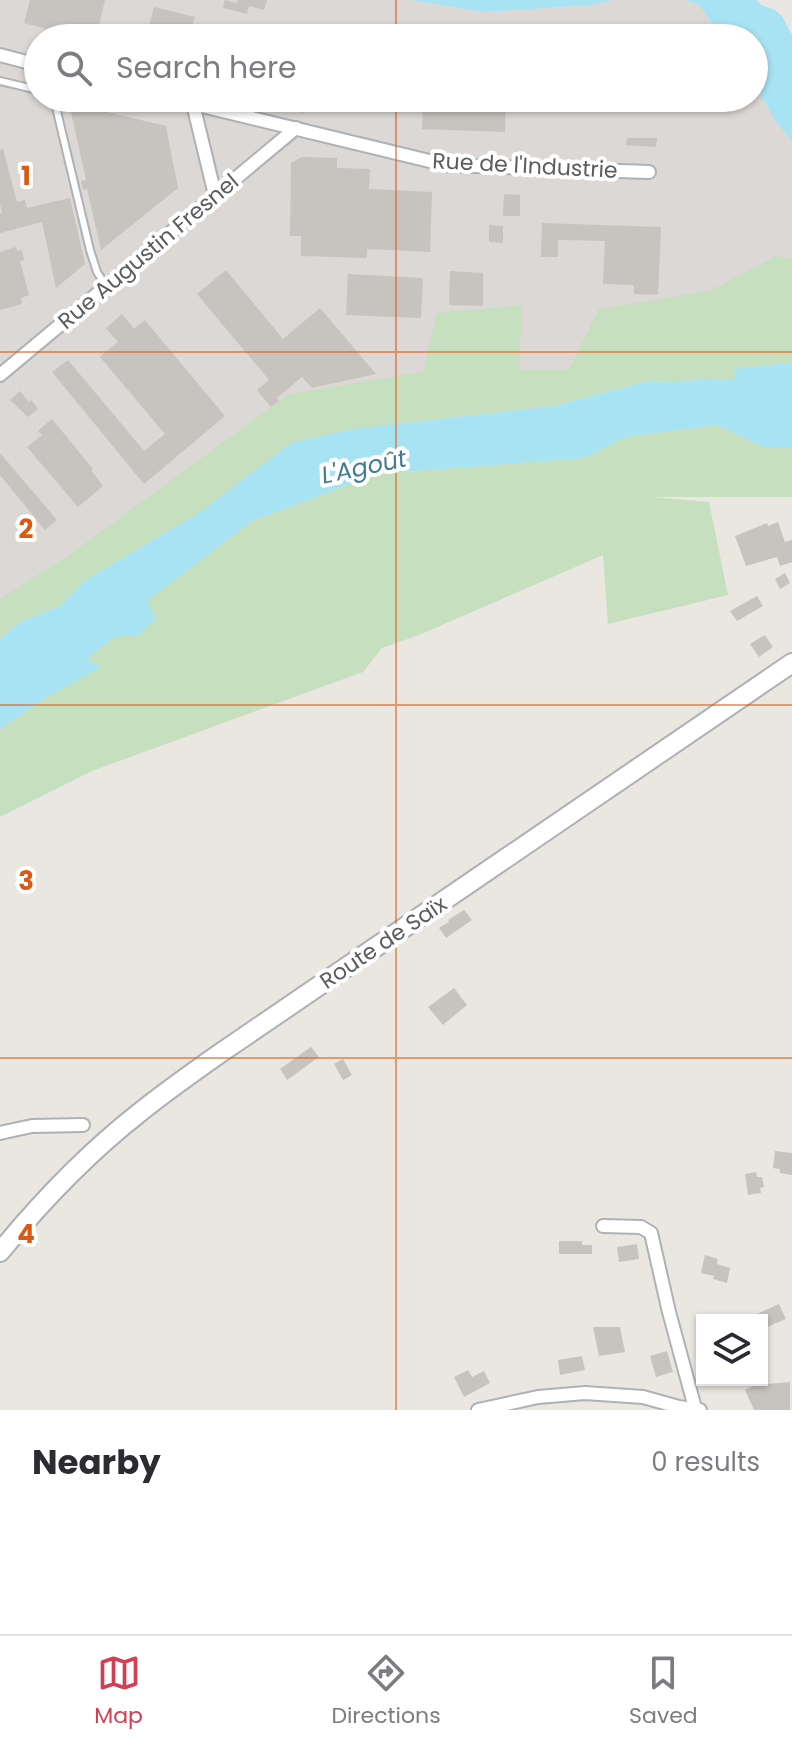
<!DOCTYPE html>
<meta charset="utf-8">
<style>
body{margin:0;font-family:Poppins,sans-serif;background:#f2f2f3;color:#2b2b33}
.controls{position:absolute;right:24px;bottom:24px;display:grid;overflow:hidden;border-radius:0px;box-shadow:0 2px 6px #0004}
.controls button{width:72px;height:72px;display:grid;place-items:center;padding:0;border:0;border-bottom:2px solid #e1e1e2;background:#fff;color:#2b2b33;font:40px sans-serif}
.list{margin:0;padding:0;list-style:none}
h2{display:flex;justify-content:space-between;align-items:center;height:104px;margin:0;padding:0 32px;font-size:34px}
h2 small{font-size:26px;font-weight:400;color:#7c7c81}
.icon{flex:none;width:44px;height:44px;fill:none;stroke:currentColor;stroke-width:2;stroke-linecap:round;stroke-linejoin:round}
.map{position:relative;flex:none;width:792px;height:1410px;overflow:hidden}
.search{position:absolute;background:#fff;box-shadow:0 2px 6px #0004;left:24px;right:24px;top:24px;height:88px;display:flex;align-items:center;gap:20px;box-sizing:border-box;padding:0 28px;border-radius:44px;color:#7c7c81;font-size:30px}
.sheet{height:224px;background:#fff}
nav{display:flex;justify-content:space-around;align-items:center;box-sizing:border-box;height:112px;border-top:2px solid #e1e1e2;background:#fff;font-size:22px;color:#7c7c81}
nav a{display:grid;justify-items:center;gap:4px}
nav .on{color:#d23e53}
.map>svg:first-child{display:block}
.industrial{fill:#dbd8d5}
.green{fill:#c6dfbf}
.water{fill:#a7e3f3}
.building{fill:#c7c3bf}
.lines{fill:none;stroke-linecap:round;stroke-linejoin:round}
.lane-casing{stroke:#aeb2b4;stroke-width:10}
.street-casing{stroke:#aeb2b4;stroke-width:16}
.secondary-casing{stroke:#adb1b4;stroke-width:22}
.lane{stroke:#fff;stroke-width:6}
.street{stroke:#fff;stroke-width:12}
.secondary{stroke:#fff;stroke-width:18}
.grid{fill:none;stroke:#da5914;stroke-width:2;stroke-opacity:0.55}
.labels{text-anchor:middle;stroke-width:8;stroke-linejoin:round;paint-order:stroke}
.street-label{font-size:22px;fill:#595d5f;stroke:#fff}
.water-label{font-size:24px;font-style:italic;fill:#427b92;stroke:#fff}
.grid-label{font-size:26px;text-anchor:middle;font-weight:bold;fill:#da5914;stroke:#fff;stroke-width:8;stroke-linejoin:round;paint-order:stroke}
</style>
<div class="map">
<svg width="792" height="1410" viewBox="0 0 792 1410">
<rect width="100%" height="100%" fill="#eae6e0"/>
<path class="industrial" d="M0,0h411l72,12 108,-7 22,-5h72l14,5 23,33h-684v60h716v-14l21,36 17,22v219l-43,7 -230,3 -519,237z"/>
<g class="green">
<path d="M776,256l16,3v102l-3,2 -55,6 3,10 -92,3 -91,24 -202,23 -61,14 -91,69 -116,69 -24,25 -40,16 -20,17v-40l69,-44 220,-161 134,-22 14,-59 85,-8 -3,65h50l30,-61 111,-18z"/>
<path d="M717,425l46,22h29v50h-139l56,5 19,93 -120,29 -5,-69 -184,80 -37,13 -19,24 -271,99 -92,46v-88l47,-32 53,-30 -14,-8 28,-22 32,-36 106,-80 125,-47 207,-16 41,-21z"/>
</g>
<g class="water">
<path d="M411,0h202l-22,5 -108,7z"/>
<path d="M685,0h72l4,5 14,5 7,6 10,19v107l-17,-22 -21,-36v-46h-32l-23,-33z"/>
<path d="M792,361v86h-29l-46,-22 -92,12 -41,21 -207,16 -125,47 -105,80 9,18 -17,16 -25,2 -27,22 14,8 -54,30 -47,32v-90l20,-17 40,-16 24,-25 116,-69 91,-69 61,-14 202,-23 91,-24 91,-3 -3,-10 56,-6z"/>
</g>
<g class="building">
<path d="M30,0h75l-9,38h-13l-59,-15z"/>
<path d="M225,0l12,3v-3h30l-3,10 -15,-4 -2,8 -24,-6z"/>
<path d="M154,7l41,10 -6,21h-43z"/>
<path d="M219,24l24,6 -2,8h-26z"/>
<path d="M256,98h47l7,2 -6,13 -48,-12z"/>
<path d="M423,98h83l-1,34 -83,-3z"/>
<path d="M69,103l97,23 12,62 -77,62 -14,-61 -4,1 -2,-9 5,-1z"/>
<path d="M627,138h30l-1,9 -30,-2z"/>
<path d="M3,149l14,53 8,-2 2,8 43,-10 15,66 -29,24 -14,-66 -42,11v-19l2,-1 -2,-9v-54z"/>
<path d="M302,157l35,1v10l33,1 -1,20 63,3 -2,60 -63,-3v9l-66,-2v-20h-11l1,-73z"/>
<path d="M504,194l16,1v21h-17z"/>
<path d="M542,223l119,4 -3,68 -24,-1v-9l-31,-1 2,-43 -47,-1v17h-17z"/>
<path d="M489,225l14,1v17l-14,-1z"/>
<path d="M16,247l1,4 5,-1 2,10 -4,1 9,34 -8,3 1,6 -22,6v-58z"/>
<path d="M226,270l57,69 37,-31 56,66 -64,14 -10,-11 -25,21 2,3 -8,6 -14,-17 12,-10 -72,-86z"/>
<path d="M450,271l33,2v33l-34,-1z"/>
<path d="M348,274l75,4 -2,40 -75,-3z"/>
<path d="M122,314l12,15 11,-9 80,96 -81,68 -92,-112 16,-12 76,91 21,-17 -65,-77 18,-15 -12,-14z"/>
<path d="M20,391l9,11 2,-2 7,9 -10,8 -18,-17z"/>
<path d="M52,419l41,50 -2,1 12,16 -25,21 -51,-60 15,-12 -4,-4z"/>
<path d="M0,453l57,67 -12,10 -45,-55z"/>
<path d="M778,522l7,20 7,-2v22l-12,4 -3,-9 -31,9 -11,-30 32,-13 1,3z"/>
<path d="M785,573l5,10 -10,6 -5,-10z"/>
<path d="M757,596l6,10 -26,15 -7,-10z"/>
<path d="M765,635l8,12 -14,10 -9,-13z"/>
<path d="M464,910l8,10 -26,18 -7,-10 10,-6 -1,-2z"/>
<path d="M454,988l13,17 -24,20 -15,-18z"/>
<path d="M311,1047l8,10 -32,23 -7,-11z"/>
<path d="M343,1059l9,16 -9,5 -9,-16z"/>
<path d="M775,1151l17,2v22l-12,-2v-4l-7,-1z"/>
<path d="M756,1172l1,5h5l2,10 -4,1 1,5 -13,2 -3,-21z"/>
<path d="M559,1241h23v4h10v9h-33z"/>
<path d="M637,1244l2,15 -20,3 -2,-15z"/>
<path d="M705,1255l13,4 -1,5 13,4 -3,15 -14,-4 1,-3 -13,-3z"/>
<path d="M779,1304l7,15 -24,10v-9h-18z"/>
<path d="M593,1327h27l5,25 -26,4z"/>
<path d="M667,1351l6,21 -17,5 -6,-21z"/>
<path d="M582,1356l3,14 -25,5 -2,-15z"/>
<path d="M468,1370l4,7 12,-6 6,12 -26,14 -10,-20z"/>
<path d="M790,1382v28h-36l-9,-20 10,-5z"/>
</g>
<g class="lines">
<g class="lane-casing">
<g id="lane">
<path d="M0,81l38,9"/>
<path d="M51,98l4,5 35,147 7,22 9,14"/>
</g>
</g>
<g class="street-casing">
<g id="street">
<path d="M0,55l38,10"/>
<path d="M169,98l277,67 203,7"/>
<path d="M193,104l22,91"/>
<path d="M0,375l296,-247"/>
<path d="M0,1133l32,-7 51,-1"/>
<path d="M603,1226l38,1 10,6 18,79 26,96"/>
<path d="M478,1410l60,-13 47,-4 58,4 36,10 21,3"/>
</g>
</g>
<g class="secondary-casing">
<path id="secondary" d="M0,1252c41,-50 88,-99 139,-139 26,-21 53,-40 80,-59l573,-391"/>
</g>
<use href="#lane" class="lane"/>
<use href="#street" class="street"/>
<use href="#secondary" class="secondary"/>
</g>
<path class="grid" d="M396,0v38M396,98v1312M0,352h792M0,705h792M0,1058h792"/>
<g class="labels">
<g class="street-label">
<text transform="translate(525 165) rotate(3)" y="8">Rue de l'Industrie</text>
<text transform="translate(148 251) rotate(-40)" y="8">Rue Augustin Fresnel</text>
<text transform="translate(383 942) rotate(-34)" y="8">Route de Saïx</text>
</g>
<g class="water-label">
<text transform="translate(364 467) rotate(-12)" y="8">L'Agoût</text>
</g>
</g>
<g class="grid-label">
<text x="26" y="185">1</text>
<text x="26" y="538">2</text>
<text x="26" y="890">3</text>
<text x="26" y="1243">4</text>
</g>
</svg>
<div class="controls">
<button><svg class="icon" aria-label="layers" viewBox="0 0 24 24"><path d="M12 4l9 5-9 5-9-5zM3 14l9 5 9-5"/></svg></button>
</div>
<div class="search"><svg class="icon" aria-label="search" viewBox="0 0 24 24"><circle cx="10" cy="10" r="6"/><path d="M15 15l6 6"/></svg>Search here</div>
</div>
<section class="sheet">
<h2>Nearby<small>0 results</small></h2>
<ul class="list">
</ul>
</section>
<nav>
<a class="on"><svg class="icon" aria-label="map" viewBox="0 0 24 24"><path d="M3 6l6-2 6 2 6-2v14l-6 2-6-2-6 2zM9 4v14M15 6v14"/></svg>Map</a>
<a><svg class="icon" aria-label="directions" viewBox="0 0 24 24"><path d="M12 3l9 9-9 9-9-9zM9 14v-3h6M13 9l2 2-2 2"/></svg>Directions</a>
<a><svg class="icon" aria-label="saved" viewBox="0 0 24 24"><path d="M7 4h10v16l-5-4-5 4z"/></svg>Saved</a>
</nav>
